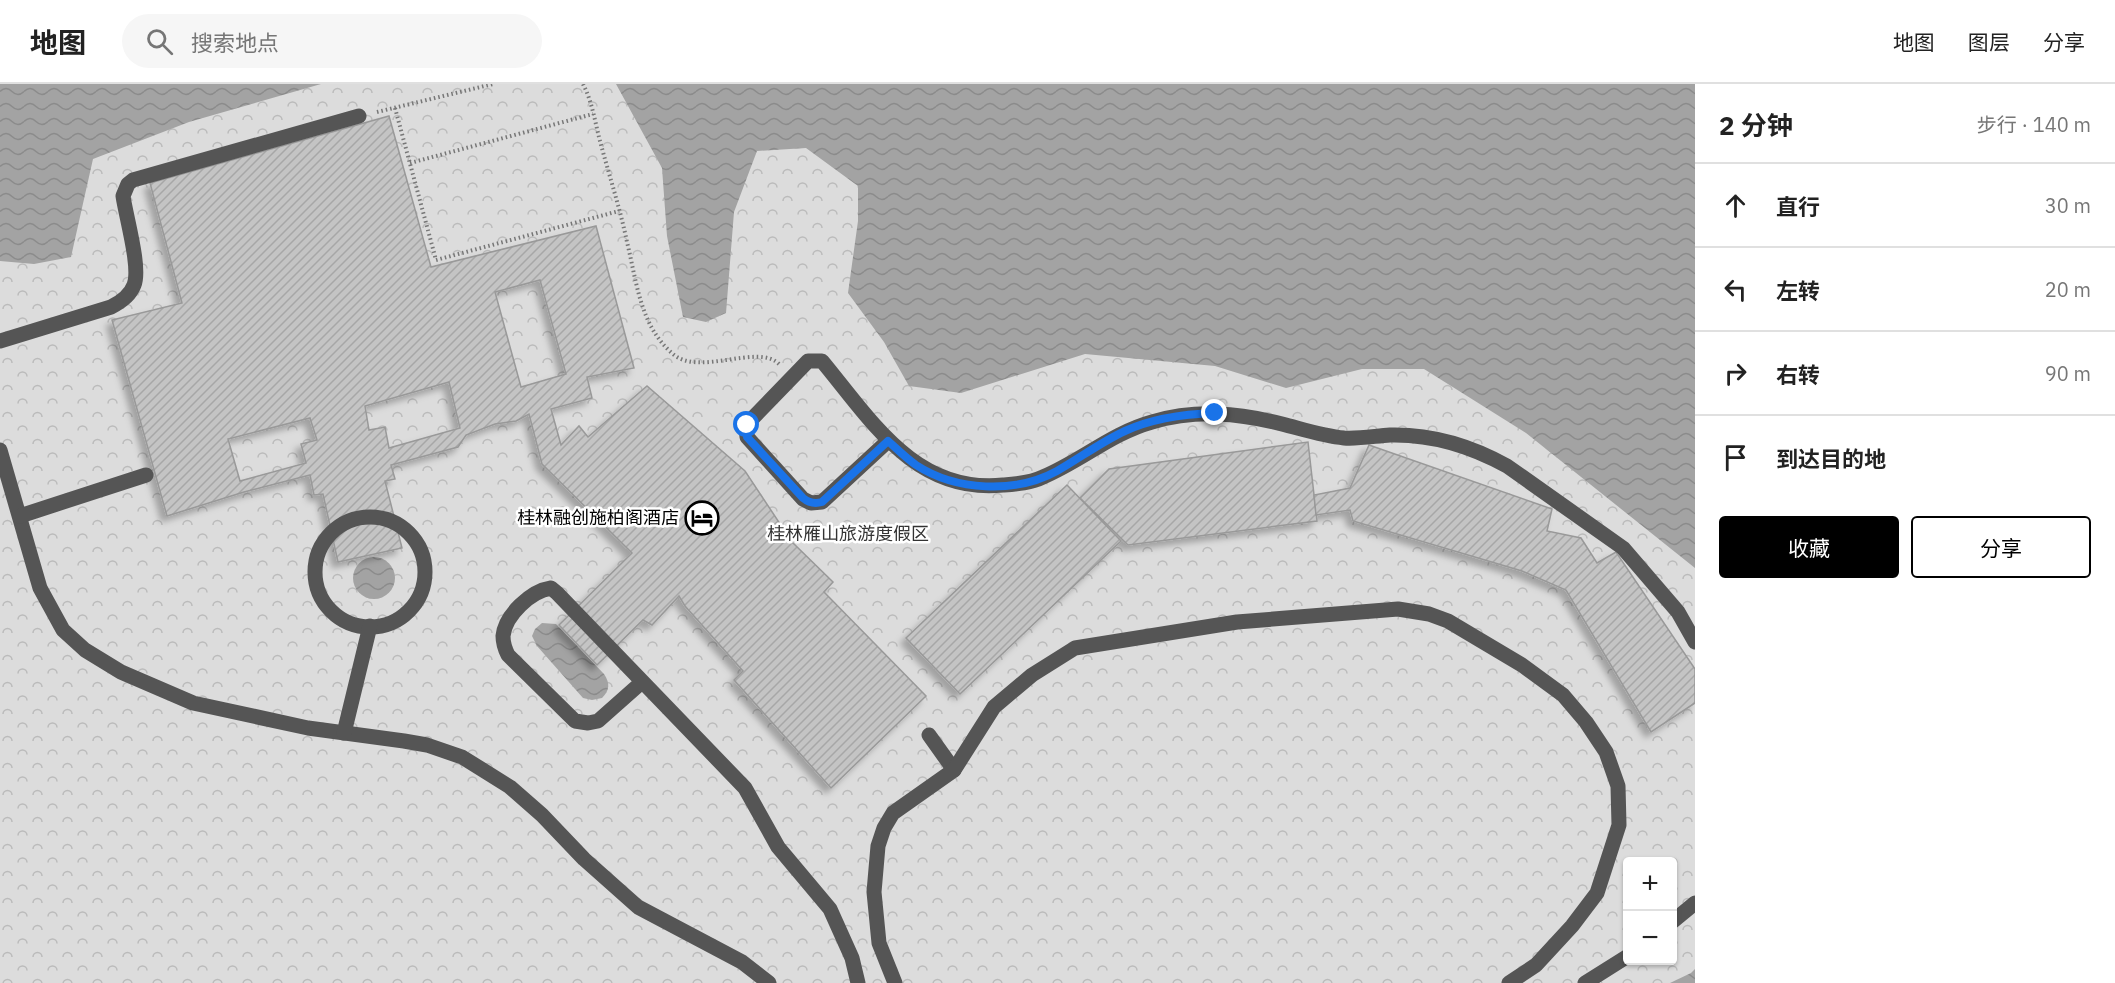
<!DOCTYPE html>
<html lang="zh">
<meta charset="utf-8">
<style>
body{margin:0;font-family:"IBM Plex Sans","Noto Sans SC",sans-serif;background:#f6f6f6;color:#222}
.controls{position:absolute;right:18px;bottom:18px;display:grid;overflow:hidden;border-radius:6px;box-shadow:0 2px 4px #0004}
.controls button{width:54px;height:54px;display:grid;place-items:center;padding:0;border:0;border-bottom:2px solid #e0e0e0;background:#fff;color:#222;font:30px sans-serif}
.stop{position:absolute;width:18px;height:18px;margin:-14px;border:4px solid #1a73e8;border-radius:50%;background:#fff}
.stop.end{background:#1a73e8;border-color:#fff;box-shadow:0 2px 6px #0008}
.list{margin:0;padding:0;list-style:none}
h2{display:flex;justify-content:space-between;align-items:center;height:78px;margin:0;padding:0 24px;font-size:26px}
h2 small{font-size:20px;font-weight:400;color:#767676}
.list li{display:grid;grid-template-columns:39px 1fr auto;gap:18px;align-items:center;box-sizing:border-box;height:84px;padding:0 24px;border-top:2px solid #e0e0e0}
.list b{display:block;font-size:22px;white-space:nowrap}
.list em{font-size:20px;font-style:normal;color:#767676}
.actions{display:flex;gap:12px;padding:18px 24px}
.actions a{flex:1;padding:14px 0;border:2px solid #000;border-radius:6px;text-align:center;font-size:21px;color:#000}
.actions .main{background:#000;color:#fff}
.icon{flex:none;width:33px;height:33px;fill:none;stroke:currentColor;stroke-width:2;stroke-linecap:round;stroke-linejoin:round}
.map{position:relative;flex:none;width:1695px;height:899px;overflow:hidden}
header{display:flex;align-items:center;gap:36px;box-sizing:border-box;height:84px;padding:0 30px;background:#fff;border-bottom:2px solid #e0e0e0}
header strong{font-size:28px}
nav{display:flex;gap:33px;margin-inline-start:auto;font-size:21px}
.search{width:420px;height:54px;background:#f6f6f6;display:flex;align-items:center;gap:15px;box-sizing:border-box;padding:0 21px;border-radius:33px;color:#767676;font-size:22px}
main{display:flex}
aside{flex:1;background:#fff}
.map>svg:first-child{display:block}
.park{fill:url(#park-crowns);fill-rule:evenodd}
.water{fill:url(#water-waves)}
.building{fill:url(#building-hatch);stroke:#999;stroke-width:1.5;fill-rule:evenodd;filter:url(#shadow)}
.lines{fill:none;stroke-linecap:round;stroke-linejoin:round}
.path{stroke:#777;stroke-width:4;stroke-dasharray:1.5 3;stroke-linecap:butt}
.minor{stroke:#555;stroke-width:15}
.route{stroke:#1a73e8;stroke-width:8}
.labels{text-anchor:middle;stroke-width:5;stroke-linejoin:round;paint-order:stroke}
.poi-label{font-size:18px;fill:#000;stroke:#fff;text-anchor:end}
.park-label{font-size:18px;fill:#333;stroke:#fff}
</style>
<header>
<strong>地图</strong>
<div class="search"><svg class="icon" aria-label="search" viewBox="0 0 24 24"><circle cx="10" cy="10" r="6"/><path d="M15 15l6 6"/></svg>搜索地点</div>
<nav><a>地图</a><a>图层</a><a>分享</a></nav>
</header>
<main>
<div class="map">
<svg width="1695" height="899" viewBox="0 0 1695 899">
<defs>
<pattern id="park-crowns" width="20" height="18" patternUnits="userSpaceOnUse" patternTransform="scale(1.5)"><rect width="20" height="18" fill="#dcdcdc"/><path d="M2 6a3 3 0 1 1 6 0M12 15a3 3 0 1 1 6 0" fill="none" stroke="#bbb"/></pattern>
<pattern id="water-waves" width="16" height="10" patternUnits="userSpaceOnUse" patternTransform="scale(1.5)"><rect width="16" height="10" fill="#a3a3a3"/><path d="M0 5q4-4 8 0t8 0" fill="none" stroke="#8b8b8b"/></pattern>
<pattern id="building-hatch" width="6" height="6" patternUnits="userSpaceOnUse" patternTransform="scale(1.5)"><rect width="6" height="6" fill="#c4c4c4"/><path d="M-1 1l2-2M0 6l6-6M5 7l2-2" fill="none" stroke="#a7a7a7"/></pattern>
<filter id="shadow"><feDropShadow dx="-5.5" dy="5.5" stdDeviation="3" flood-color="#0004"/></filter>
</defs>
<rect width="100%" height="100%" fill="#fff"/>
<path class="park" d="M0,0h1695v899h-1695zM1628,778h44v98h-44z"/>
<g class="water">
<path d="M0,0h321l-132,38 -96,37 -22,98 -37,7 -34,-3z"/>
<path d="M616,0h1079v484l-169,-135 -102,-64h-62l-76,19 -71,-22 -130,-12 -124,39 -52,-7 -25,-44 -36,-49 10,-72v-35l-52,-38 -49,3 -23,61 -8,101 -20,9 -23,-5 -16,-81 -5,-68z"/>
<circle cx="374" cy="494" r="21"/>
<path d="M542,539l14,1 48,50c6,9 6,16 -2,24l-10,2 -9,-2 -46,-52 -5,-10 3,-7z"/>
<path d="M1695,885v14h-25l21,-10z"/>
</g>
<g class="building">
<path d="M389,32l42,151 165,-41 38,142 -47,9 5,21 -41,11 10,36 18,-19 9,11 59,-51 98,85 47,71 41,40 -9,10 102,104 -95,92 -97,-108 9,-9 -58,-65 -6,-10 -27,29 -9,-5 -46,45 -38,-40 73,-72 -90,-89 -13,-50 -13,7 -21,3 -29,11 -8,12 -67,18 4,14 -10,2 17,67 -64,14 -15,-68 -9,1 -4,-20 -66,17 -77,24 -55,-196 70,-17 -32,-120zM540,196l26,94 -45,13 -26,-95zM449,298l11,46 -71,20 -4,-21 -16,3 -4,-24zM310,334l7,22 -16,4 5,19 -66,18 -12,-42z"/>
<path d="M1308,358l9,79 -189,24 -48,-47 29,-29z"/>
<path d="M1369,361l183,64 -5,22 34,7 16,25 19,-11 79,117v34l-44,29 -85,-142 -44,-19 -169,-50 -3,-11 -34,5 -2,-20 36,-7z"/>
<path d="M1067,401l54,56 -161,153 -54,-56z"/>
</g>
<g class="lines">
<g class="path">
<path d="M583,0c9,17 12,38 17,57 9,34 20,67 27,101 10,41 13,84 46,112 26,23 85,-11 106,10"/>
<path d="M395,24l41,152 183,-49"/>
<path d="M377,28l116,-28"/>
<path d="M410,79l183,-49"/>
</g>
<g class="minor">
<path d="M0,257l111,-34c10,-5 19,-11 23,-22 7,-17 -8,-68 -11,-89l5,-12 5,-4 226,-64"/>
<path d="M888,357l-66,61 -11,1 -8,-4 -56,-62 -1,-9 3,-6 59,-61h14c49,59 93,133 181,124 13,-1 28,-2 40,-8 38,-16 69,-44 109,-55 44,-13 87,-9 130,2 20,5 41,12 62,14 15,1 31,-2 46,-3 41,-1 81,11 117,31l116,82 55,64 17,30"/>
<path d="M0,366l40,138 23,42 22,20 36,22 72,31 115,25 96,13 23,4 35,12 48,30 32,28 42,44 54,48 104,55 27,21"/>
<path d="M20,432l126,-41"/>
<circle cx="370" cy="488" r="55"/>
<path d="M642,598l-44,39 -10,2 -13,-2 -67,-66c-3,-6 -5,-12 -5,-19 2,-21 28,-45 48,-48l6,5 188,195 33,59 52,62 22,49 6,25"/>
<path d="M344,649l26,-107"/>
<path d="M929,651l25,35"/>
<path d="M1672,838l23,-19"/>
<path d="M895,899l-16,-40 -5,-51 4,-46 6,-18 9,-15 61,-43 40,-63 38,-32 43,-27 162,-26 161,-13 31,5 19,7 74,44 41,30 23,27 20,30 12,34 1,39 -22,68 -25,33 -36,39 -27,18"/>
<path d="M1585,899l43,-27"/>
</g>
</g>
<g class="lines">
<path class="route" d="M747,341v12l56,61c6,5 12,6 19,4l66,-61c9,8 18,17 28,24 40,26 99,29 141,6 23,-13 44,-29 68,-40 28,-13 60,-17 90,-18"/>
</g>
<defs>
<g id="hotel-ring" transform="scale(1.725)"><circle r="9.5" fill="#fff" stroke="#000" stroke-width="1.5"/><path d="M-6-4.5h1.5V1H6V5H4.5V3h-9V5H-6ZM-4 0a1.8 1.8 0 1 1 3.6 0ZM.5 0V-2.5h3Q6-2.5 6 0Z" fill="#000"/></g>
</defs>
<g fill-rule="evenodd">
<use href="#hotel-ring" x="702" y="434"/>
</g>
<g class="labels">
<g class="poi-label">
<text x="679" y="440">桂林融创施柏阁酒店</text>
</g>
<g class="park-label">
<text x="848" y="456">桂林雁山旅游度假区</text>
</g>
</g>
</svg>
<div class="controls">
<button>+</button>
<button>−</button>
</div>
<div class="stop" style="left:747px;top:341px"></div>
<div class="stop end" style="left:1215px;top:329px"></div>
</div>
<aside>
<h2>2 分钟<small>步行 · 140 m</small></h2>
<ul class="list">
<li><svg class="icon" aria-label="ahead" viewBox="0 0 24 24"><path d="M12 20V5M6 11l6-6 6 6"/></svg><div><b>直行</b></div><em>30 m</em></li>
<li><svg class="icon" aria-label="left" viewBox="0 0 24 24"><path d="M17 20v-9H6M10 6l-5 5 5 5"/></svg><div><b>左转</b></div><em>20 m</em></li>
<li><svg class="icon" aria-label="right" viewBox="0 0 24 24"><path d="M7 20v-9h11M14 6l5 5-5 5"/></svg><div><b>右转</b></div><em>90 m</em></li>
<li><svg class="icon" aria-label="arrive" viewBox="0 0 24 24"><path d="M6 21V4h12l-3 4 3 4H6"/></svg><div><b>到达目的地</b></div></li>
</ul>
<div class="actions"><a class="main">收藏</a><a>分享</a></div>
</aside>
</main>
